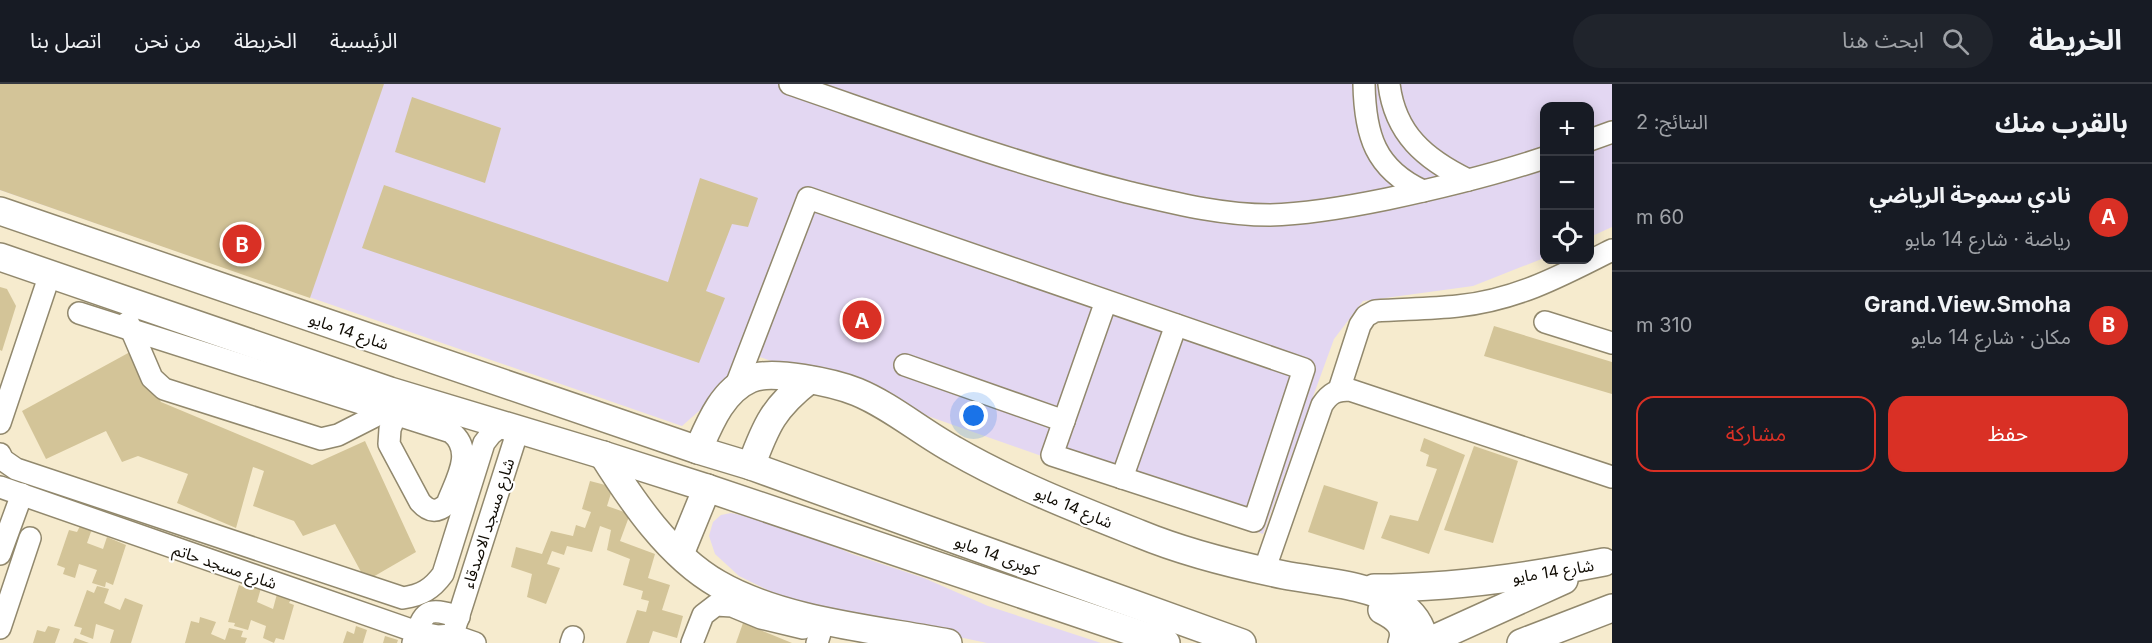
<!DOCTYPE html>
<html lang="ar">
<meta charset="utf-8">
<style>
body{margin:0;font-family:Inter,"Noto Sans Arabic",sans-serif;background:#20242c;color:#f1f3f6;direction:rtl}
.controls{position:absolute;right:18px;top:18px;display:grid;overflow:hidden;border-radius:12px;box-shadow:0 3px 15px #0003}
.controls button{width:54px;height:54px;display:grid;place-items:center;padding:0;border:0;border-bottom:2px solid #363941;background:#171b24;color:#f1f3f6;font:30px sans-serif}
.you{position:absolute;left:974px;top:332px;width:21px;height:21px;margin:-15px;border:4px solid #fff;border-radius:50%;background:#1a73e8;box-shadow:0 0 0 9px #1a73e833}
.badge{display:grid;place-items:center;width:39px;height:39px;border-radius:50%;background:#d93025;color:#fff;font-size:20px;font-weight:700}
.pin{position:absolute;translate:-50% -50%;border:3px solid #fff;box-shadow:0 2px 6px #0006}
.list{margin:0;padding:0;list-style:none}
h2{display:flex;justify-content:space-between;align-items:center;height:78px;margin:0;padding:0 24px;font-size:26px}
h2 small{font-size:20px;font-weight:400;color:#9ea1a6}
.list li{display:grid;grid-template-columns:39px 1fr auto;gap:18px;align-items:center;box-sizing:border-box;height:108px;padding:0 24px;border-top:2px solid #363941}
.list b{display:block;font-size:22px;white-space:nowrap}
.list p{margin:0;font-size:20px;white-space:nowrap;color:#9ea1a6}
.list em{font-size:20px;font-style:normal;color:#9ea1a6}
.actions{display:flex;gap:12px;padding:18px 24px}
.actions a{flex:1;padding:14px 0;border:2px solid #d93025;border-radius:18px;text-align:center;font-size:21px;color:#d93025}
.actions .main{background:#d93025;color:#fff}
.icon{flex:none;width:33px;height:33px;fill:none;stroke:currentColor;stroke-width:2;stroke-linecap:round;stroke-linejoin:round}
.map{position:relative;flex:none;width:1612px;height:559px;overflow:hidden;direction:ltr}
header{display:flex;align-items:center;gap:36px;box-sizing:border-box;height:84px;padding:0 30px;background:#171b24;border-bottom:2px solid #363941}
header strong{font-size:28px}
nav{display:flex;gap:33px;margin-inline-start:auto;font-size:21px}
.search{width:420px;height:54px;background:#20242c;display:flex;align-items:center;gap:15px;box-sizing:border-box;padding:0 21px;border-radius:33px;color:#9ea1a6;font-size:22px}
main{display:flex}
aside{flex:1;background:#171b24}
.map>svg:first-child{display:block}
.green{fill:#e3d7f2}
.building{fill:#d3c498}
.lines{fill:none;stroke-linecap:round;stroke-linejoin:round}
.minor-casing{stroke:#91886d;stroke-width:24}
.major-casing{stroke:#91886d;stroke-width:30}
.minor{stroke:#fff;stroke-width:21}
.major{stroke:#fff;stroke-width:27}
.labels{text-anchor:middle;stroke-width:4.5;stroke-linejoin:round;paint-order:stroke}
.street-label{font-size:16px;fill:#100c04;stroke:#fff}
</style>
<header>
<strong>الخريطة</strong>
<div class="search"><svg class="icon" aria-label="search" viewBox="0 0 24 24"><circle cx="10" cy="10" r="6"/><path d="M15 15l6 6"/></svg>ابحث هنا</div>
<nav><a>الرئيسية</a><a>الخريطة</a><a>من نحن</a><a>اتصل بنا</a></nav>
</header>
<main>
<aside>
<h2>بالقرب منك<small>النتائج: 2</small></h2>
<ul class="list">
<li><span class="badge">A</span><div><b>نادي سموحة الرياضي</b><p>رياضة · شارع 14 مايو</p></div><em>60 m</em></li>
<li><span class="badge">B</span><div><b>Grand.View.Smoha</b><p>مكان · شارع 14 مايو</p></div><em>310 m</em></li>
</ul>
<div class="actions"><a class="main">حفظ</a><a>مشاركة</a></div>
</aside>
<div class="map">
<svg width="1612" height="559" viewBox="0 0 1612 559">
<rect width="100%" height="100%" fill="#f6ebce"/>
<g class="green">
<path d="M0,0h1612v143l-22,10v-131h-46v152l-71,28 -110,15 -29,38 -71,195 -503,-177 -78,69 -682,-236z"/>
<path d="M731,429l52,11 69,30 72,24 64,28 113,37h-114l-197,-42 -51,-25 -24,-22 -6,-18 4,-14 8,-7z"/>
</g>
<g class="building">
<path d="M0,0h384l-74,214 -310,-108z"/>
<path d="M412,13l89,31 -16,55 -90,-31z"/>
<path d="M700,94l58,20 -10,29 -16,-3 -26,67 19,7 -26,65 -337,-115 22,-63 284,97z"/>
<path d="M0,203l7,2 9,17 -14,45 -2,-1z"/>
<path d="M1494,242l118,36v32l-128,-38z"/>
<path d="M130,268l31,50 151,63 53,-24 51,111 -50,29 -31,-57 -32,12 -9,-15 -41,-15 11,-35 -11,-4 -17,61 -59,-25 11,-29 -50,-18 -16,6 -16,-31 -60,28 -24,-48z"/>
<path d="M1424,354l41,17 -36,99 -48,-16 9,-23 28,6 19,-52 -11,-3 3,-11 -9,-4z"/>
<path d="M1474,362l44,15 -25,82 -49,-13z"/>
<path d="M590,397l23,6 -6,19 23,8 -10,27 35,13 -7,24 22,7 -8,25 21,6 -6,22 -24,-7 -4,12h-23l11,-33 9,2 3,-11 -8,-2 2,-8 -20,-6 7,-26 -23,-9 4,-20 -11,-4 -8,26 -25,-6 -3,9 -12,-4 -5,13 13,4 -14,36 -19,-7 5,-23 -21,-7 5,-20 26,7 9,-23 22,5 3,-11 9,3 6,-16 -9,-3z"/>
<path d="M1324,401l54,17 -14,48 -56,-18z"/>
<path d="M80,442l12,3 -5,14 16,6 4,-12 19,8 -13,40 -7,-3 -1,5 -13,-4 5,-13 -18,-6 -4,14 -12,-4 2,-6 -8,-3 12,-35 8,2z"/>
<path d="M249,499l12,5 -4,14 16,7 4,-15 14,5 -2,4 5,2 -10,35 -8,-2 -2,5 -11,-5 3,-12 -15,-6 -3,10 -14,-4 1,-3 -7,-1 11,-37 9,4z"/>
<path d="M97,502l12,3 -5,14 16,7 5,-12 18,7 -12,38h-21l4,-13 -18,-6 -3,15 -13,-5 2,-6 -8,-2 13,-36 7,3z"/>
<path d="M200,533l16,5 -5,12 14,6 4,-12 14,3 -2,6 6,1 -2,5h-60l6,-22 8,2z"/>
<path d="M743,539l49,20h-56z"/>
<path d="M48,542l12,3 -5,14h-22l4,-13 8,2z"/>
<path d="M356,542l11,4 -4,13h-20l4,-12 7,3z"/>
<path d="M385,552l13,4 -1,3h-14z"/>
<path d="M75,554l14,5h-16z"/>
</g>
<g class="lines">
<g class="minor-casing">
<g id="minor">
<path d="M790,0c111,38 222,79 337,108 47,11 94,23 143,23 39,-1 78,-8 117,-16 52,-11 106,-24 157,-41"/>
<path d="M1364,0c1,51 11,85 59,107"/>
<path d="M1389,0c6,50 36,75 79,96"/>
<path d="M1590,56l22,-8"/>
<path d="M79,229l372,119c24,19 5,48 -4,72 -10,9 -18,8 -27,-2l-31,-58 1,-15 6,-15"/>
<path d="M128,238l24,56 12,11 157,50 17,-4 53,-27"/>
<path d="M1545,238l67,21"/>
<path d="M905,281l159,56"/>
<path d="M735,304l73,-190 496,171 -50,152 -202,-66 54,-154"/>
<path d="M1339,306l21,-65 6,-9 9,-5c28,-2 55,-2 83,-5 58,-6 103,-30 154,-56"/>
<path d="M0,339l50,-149"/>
<path d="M0,370l3,6 13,9 387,129c19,-3 29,-9 40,-24l41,-131 7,-9 11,-9"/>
<path d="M1122,394l54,-153"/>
<path d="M0,403l417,145 21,4 14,-1 23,8"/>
<path d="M0,470l22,-60"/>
<path d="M1264,487l58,-166c8,-12 14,-15 28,-15l262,87"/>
<path d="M0,544l30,-90"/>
<path d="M413,559c11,-32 12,-37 46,-26"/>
<path d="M450,559l68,-213"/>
<path d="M571,559l2,-6"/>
<path d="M692,559l11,-28 13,-10 16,1 29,12 42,10"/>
<path d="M817,559l4,-13"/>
</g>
</g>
<g class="major-casing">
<g id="major">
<path d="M0,127l698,239 53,16 491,177"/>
<path d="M0,173l390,134 213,64 104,33 459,155"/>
<path d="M698,366c11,-25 24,-59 52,-71 21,-10 85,4 107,13 34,14 64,40 97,58 59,34 123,59 186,84 46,19 95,31 144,41 37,7 81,9 114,28 15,9 24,23 27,40"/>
<path d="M603,371c29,46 66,101 115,129 64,37 157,45 230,59"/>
<path d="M751,382c15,-41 23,-59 58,-86"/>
<path d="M680,470l27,-66"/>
<path d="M1374,504c77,0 154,-11 230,-26"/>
<path d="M1382,526c14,7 26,16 20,33"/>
<path d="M1425,559l139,-63"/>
<path d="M1521,559l91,-35"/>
</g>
</g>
<use href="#minor" class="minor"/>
<use href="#major" class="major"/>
</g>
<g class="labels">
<g class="street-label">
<text transform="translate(349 247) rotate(19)" y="6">شارع 14 مايو</text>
<text transform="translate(1074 423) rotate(23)" y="6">شارع 14 مايو</text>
<text transform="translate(488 439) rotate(-72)" y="6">شارع مسجد الاصدقاء</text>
<text transform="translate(997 471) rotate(20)" y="6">كوبرى 14 مايو</text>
<text transform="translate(225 482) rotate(19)" y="6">شارع مسجد حاتم</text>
<text transform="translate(1553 487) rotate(-9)" y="6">شارع 14 مايو</text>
</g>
</g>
</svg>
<div class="controls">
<button>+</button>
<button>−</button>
<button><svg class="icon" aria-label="locate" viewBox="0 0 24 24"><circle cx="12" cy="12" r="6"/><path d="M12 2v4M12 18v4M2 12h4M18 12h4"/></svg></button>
</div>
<div class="you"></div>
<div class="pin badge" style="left:862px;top:236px">A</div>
<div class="pin badge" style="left:242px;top:160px">B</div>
</div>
</main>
